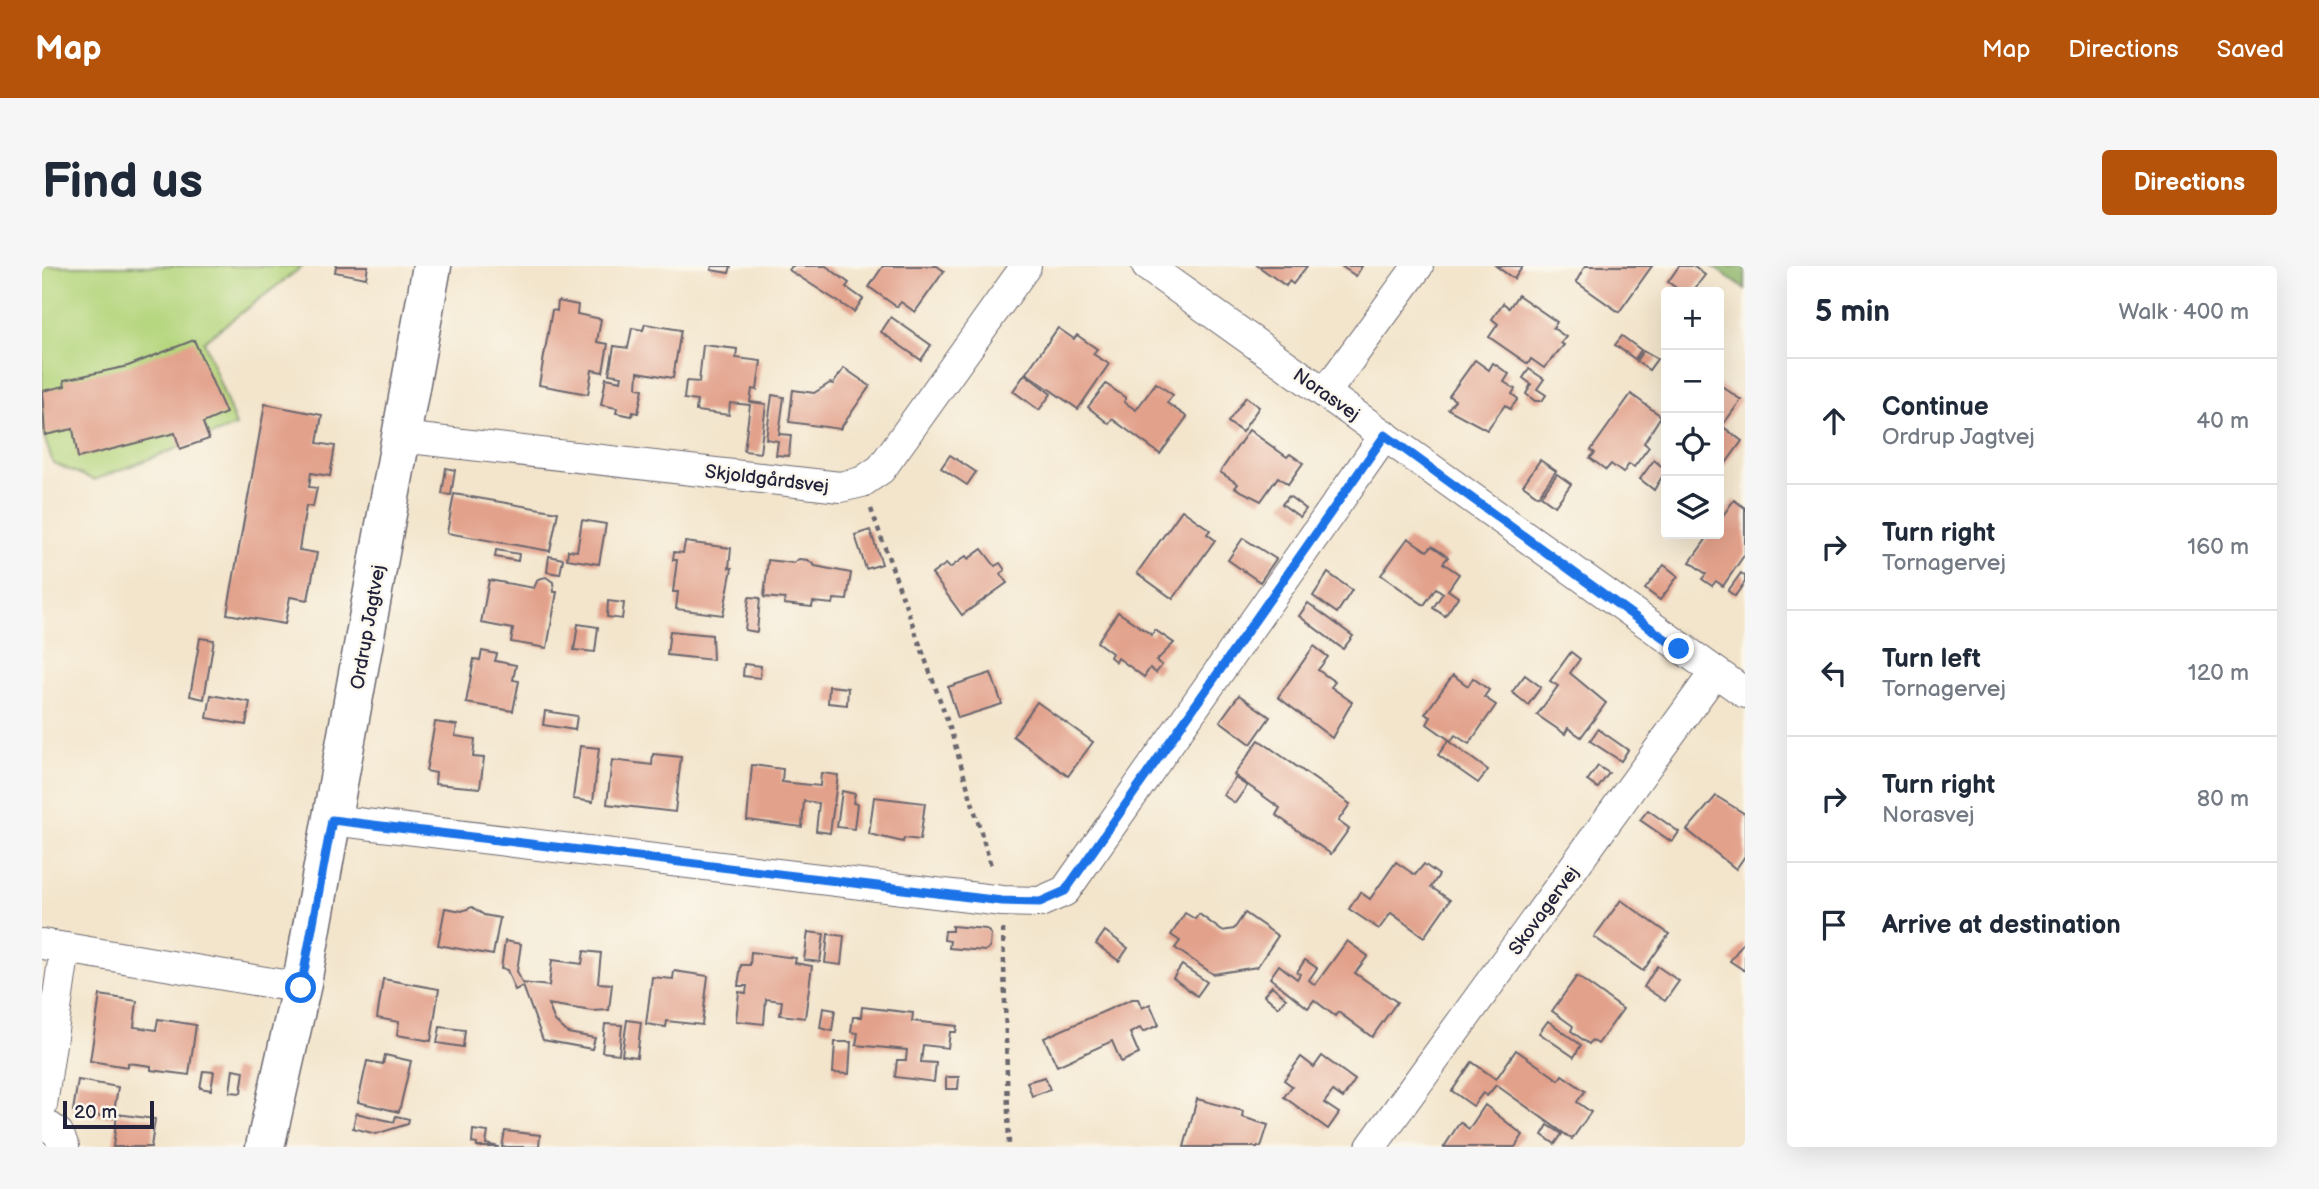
<!DOCTYPE html>
<meta charset="utf-8">
<style>
body{margin:0;font-family:"Balsamiq Sans",sans-serif;background:#f6f6f7;color:#1f2937}
.controls{position:absolute;right:21px;top:21px;display:grid;overflow:hidden;border-radius:7px;box-shadow:0 7px 28px #0002}
.controls button{width:63px;height:63px;display:grid;place-items:center;padding:0;border:0;border-bottom:2px solid #e0e1e3;background:#fff;color:#1f2937;font:35px sans-serif}
.scale{position:absolute;left:21px;bottom:18px;width:91px;box-sizing:border-box;padding-left:7px;border:4px solid #22223b;border-top:0;font-size:19px;line-height:24px;white-space:nowrap;color:#22223b;-webkit-text-stroke:5px #fbf7ec;paint-order:stroke}
.stop{position:absolute;width:21px;height:21px;margin:-16px;border:5px solid #1a73e8;border-radius:50%;background:#fff}
.stop.end{background:#1a73e8;border-color:#fff;box-shadow:0 2px 7px #0008}
.list{margin:0;padding:0;list-style:none}
h2{display:flex;justify-content:space-between;align-items:center;height:91px;margin:0;padding:0 28px;font-size:30px}
h2 small{font-size:23px;font-weight:400;color:#747a83}
.list li{display:grid;grid-template-columns:46px 1fr auto;gap:21px;align-items:center;box-sizing:border-box;height:126px;padding:0 28px;border-top:2px solid #e0e1e3}
.list b{display:block;font-size:26px;white-space:nowrap}
.list p{margin:0;font-size:23px;white-space:nowrap;color:#747a83}
.list em{font-size:23px;font-style:normal;color:#747a83}
.icon{flex:none;width:38px;height:38px;fill:none;stroke:currentColor;stroke-width:2;stroke-linecap:round;stroke-linejoin:round}
.map{position:relative;flex:none;width:1703px;height:881px;overflow:hidden;border-radius:7px}
header{display:flex;align-items:center;gap:42px;box-sizing:border-box;height:98px;padding:0 35px;background:#b45309;color:#fff}
header strong{font-size:33px}
nav{display:flex;gap:38px;margin-inline-start:auto;font-size:24px}
.intro{display:flex;align-items:center;justify-content:space-between;box-sizing:border-box;height:168px;padding:0 42px}
h1{margin:0;font-size:49px}
.button{padding:18px 32px;border-radius:7px;background:#b45309;color:#fff;font-size:24px;font-weight:700}
main{display:flex;gap:42px;padding:0 42px}
aside{flex:1;background:#fff;border-radius:7px;box-shadow:0 7px 28px #0002}
.map>svg:first-child{display:block}
.green{fill:#b5d67e;stroke:#6c7c5c;stroke-width:2}
.forest{fill:#90b76d;stroke:#596c54;stroke-width:2}
.building{fill:#e2a18b}
.lines{fill:none;stroke-linecap:round;stroke-linejoin:round}
.street-casing{stroke:#6b666e;stroke-width:32}
.secondary-casing{stroke:#6b666e;stroke-width:41}
.path{stroke:#6b666e;stroke-width:4.5;stroke-dasharray:5 5;stroke-linecap:butt}
.street{stroke:#fff;stroke-width:30}
.secondary{stroke:#fff;stroke-width:38}
.route{stroke:#1a73e8;stroke-width:9}
.labels{text-anchor:middle;stroke-width:5;stroke-linejoin:round;paint-order:stroke}
.street-label{font-size:19px;fill:#22223b;stroke:#fbf7ec}
</style>
<header>
<strong>Map</strong>
<nav><a>Map</a><a>Directions</a><a>Saved</a></nav>
</header>
<div class="intro"><h1>Find us</h1><a class="button">Directions</a></div>
<main>
<div class="map">
<svg width="1703" height="881" viewBox="0 0 1703 881">
<rect width="100%" height="100%" fill="#fbf7ec"/>
<filter id="ink" filterUnits="userSpaceOnUse"><feTurbulence type="fractalNoise" baseFrequency=".0143" numOctaves="2"/><feDisplacementMap in="SourceGraphic" scale="14" xChannelSelector="R" yChannelSelector="G"/><feConvolveMatrix kernelMatrix="1 2 1 2 8 2 1 2 1" color-interpolation-filters="sRGB"/></filter>
<filter id="wash" filterUnits="userSpaceOnUse"><feTurbulence type="fractalNoise" baseFrequency=".00686" numOctaves="4" result="noise"/><feDisplacementMap in="SourceGraphic" scale="28" xChannelSelector="R" yChannelSelector="G"/><feGaussianBlur stdDeviation="1.57" result="paint"/><feColorMatrix in="noise" values="0 0 0 0 0 0 0 0 0 0 0 0 0 0 0 0 0 1.4 0 .05"/><feComposite in="paint" operator="in"/></filter>
<g filter="url(#wash)">
<rect width="100%" height="100%" fill="#f3e5cc"/>
<path class="green" d="M0,0h261l-99,75 32,85 -142,54 -41,-17 -11,-33z"/>
<path class="forest" d="M1670,0h33v23z"/>
<g id="blocks">
<g class="building">
<path d="M294,0h32l-2,12 -31,-6z"/>
<path d="M670,0h19l-2,7 -18,-3z"/>
<path d="M750,0h34l23,17 -3,4 17,12 -9,13 -65,-42z"/>
<path d="M841,0h54l7,5 -29,41 -14,-10 -4,5 -28,-20z"/>
<path d="M1216,0h49l-14,18 -4,-3 -3,5z"/>
<path d="M1299,0h21l-6,10z"/>
<path d="M1454,0h27l-9,13z"/>
<path d="M1543,0h67l-33,46 -43,-30z"/>
<path d="M1637,0h14l12,9 -13,17h-10l-14,-10z"/>
<path d="M1476,29l39,27 -4,6 13,9 -5,6 3,2 -20,23 -13,-9 -3,5 -39,-27 9,-13 -6,-5 11,-16 6,5z"/>
<path d="M516,35l20,4 -1,9 24,5 -4,23 11,2 -5,28 -11,-2 -4,24 -49,-9 13,-75 5,1z"/>
<path d="M849,51l40,28 -10,15 -40,-28z"/>
<path d="M603,58l36,6 -8,48 -35,-6 -1,16 6,1 -5,24 -5,-1 -1,4 -16,-3 1,-5 -16,-3 5,-27 15,3 1,-5 -13,-2 5,-28 14,2 4,-20 11,2z"/>
<path d="M1016,62l16,11 3,-4 20,14 -4,5 16,10 -31,45 -52,-36z"/>
<path d="M1580,70l19,14 -6,9 -20,-14z"/>
<path d="M152,74l32,73 -23,10 6,16 -29,10 -5,-16 -97,25 -5,-29 -28,6 -3,-44 23,-5 -1,-6 64,-14z"/>
<path d="M661,79l34,4 -1,9 25,3 -4,29 -5,-1 -2,13 16,2 -6,49 -16,-2 6,-46 -20,-2 -1,12 -33,-4 1,-10 -13,-2 2,-18 13,1z"/>
<path d="M1601,85l14,8 -8,11 -13,-9z"/>
<path d="M1433,94l14,10 4,-7 16,11 -5,8 11,7 -3,5 6,5 -8,10 -5,-4 -18,25 -39,-21 7,-9 -6,-4z"/>
<path d="M802,102l26,18 -30,43 -51,-7 4,-32 21,3 16,-10 3,1z"/>
<path d="M1487,103l15,10 -7,10 9,6 -4,6h-7l-9,-7 5,-10 -8,-6z"/>
<path d="M983,108l26,20 -12,16 -26,-19z"/>
<path d="M1114,117l17,12 -6,8 20,14 -27,37 -48,-35 -3,5 -21,-17 18,-23 20,14 -2,4 12,8z"/>
<path d="M1677,118l22,16 -19,26 20,15 -23,32z"/>
<path d="M1589,128l30,22 -17,27 5,4 -15,20 -5,-3 -6,9 -12,-9 -5,6 -16,-12 5,-5 -4,-3z"/>
<path d="M730,129l12,2 -5,37 12,1 -2,21 -13,-1 2,-14 -12,-2z"/>
<path d="M1204,131l13,10 -17,25 -14,-10z"/>
<path d="M223,138l57,11 -5,28 18,3 -5,30 -19,-3 -2,14 8,1 -4,19 -7,-1 -7,44 18,3 -9,47 -18,-3 -5,27 -58,-10z"/>
<path d="M1207,164l38,27 3,-3 13,9 -15,21 -10,-7 -17,24 -26,-13 3,-4 -18,-12z"/>
<path d="M908,189l26,17 -9,13 -26,-17z"/>
<path d="M1498,194l16,11 -18,25 -15,-11z"/>
<path d="M1612,194l12,10 -12,20 -14,-11z"/>
<path d="M404,202l9,2 -4,25 -9,-1z"/>
<path d="M1515,208l14,10 -16,22 -14,-10z"/>
<path d="M412,228l104,18 -8,39 -103,-18z"/>
<path d="M1247,230l17,13 -6,8 -18,-13z"/>
<path d="M1692,234l11,8v46l-22,32 -7,-5 -4,5 -10,-7 4,-5 -16,-12 20,-28h9v-13z"/>
<path d="M1140,244l28,20 -3,4 8,6 -42,59 -36,-26z"/>
<path d="M540,254l24,4 -7,40 -32,-5 1,-9 9,1z"/>
<path d="M828,264l12,34 -16,5 -11,-34z"/>
<path d="M1201,272l33,21 -16,23 -32,-22z"/>
<path d="M1366,272l19,13 5,-5 16,11 -5,6 16,11 -11,16 10,7 -13,19 -12,-8 10,-15 -7,-5 -12,17 -43,-30z"/>
<path d="M643,276l46,6 -2,20h3l-9,47 -47,-6 2,-17h-5l4,-32h-4l1,-8 9,1z"/>
<path d="M940,283l13,17 5,-3 5,7 -5,4 7,9 -45,32 -30,-41 14,-10 4,4 16,-12 2,3z"/>
<path d="M454,284l23,4 -1,7 -23,-4z"/>
<path d="M507,290l14,3 -3,15 -13,-2z"/>
<path d="M757,293l9,1 7,6 36,7 -4,27 -13,-1 -1,5 -20,-2 -1,5 -28,-3 1,-5 -21,-2 4,-37 25,3z"/>
<path d="M1622,299l14,11 -18,24 -15,-11z"/>
<path d="M1286,307l24,17 -15,23 -24,-17z"/>
<path d="M1699,307l4,3v6l-10,14 -7,-5z"/>
<path d="M504,311l7,5 1,10h3l-10,56 -36,-6 2,-13 -32,-6 8,-43 45,8 4,-9z"/>
<path d="M707,331l11,1 -3,34 -12,-2z"/>
<path d="M566,335l16,2 -2,16 -15,-2z"/>
<path d="M1266,337l45,33 -10,13 -44,-33z"/>
<path d="M1076,346l34,23 3,-5 19,13 -18,18 6,4 -6,8 -6,-5 -6,9 -26,-19 -2,4 -6,-5 2,-4 -15,-11z"/>
<path d="M536,358l20,3 -3,25 -21,-2z"/>
<path d="M628,365l42,4 1,25 -46,-5z"/>
<path d="M158,372l14,2 -10,59 -14,-3z"/>
<path d="M1272,380l14,11 -10,13 17,12 -4,5 21,15 -20,36 -54,-41z"/>
<path d="M440,385l15,3 -2,7 21,4 -3,15 6,1 -6,30 -47,-8 8,-44 6,1z"/>
<path d="M1529,386l9,7 -10,14 36,30 -25,34 -13,-9 -3,6 -28,-19 21,-29 -8,-5z"/>
<path d="M702,398l17,2 -1,12 -17,-2z"/>
<path d="M949,407l11,31 -44,14 -10,-31z"/>
<path d="M1411,409l15,11 5,-8 16,12 -5,7 12,8 -27,39 -14,-9 -4,6 -24,-17 4,-7 -6,-3z"/>
<path d="M1483,409l16,12 -13,18 -16,-13z"/>
<path d="M787,420l19,2 -1,17 -19,-2z"/>
<path d="M169,429l39,7 -4,23 -39,-7z"/>
<path d="M1197,429l31,22 -19,27 -31,-23z"/>
<path d="M995,436l56,40 -25,34 -55,-40z"/>
<path d="M503,445l32,5 -2,14 -32,-5z"/>
<path d="M393,456l22,3 -2,11 20,3 -2,18 11,1 -4,30 -45,-4 1,-11 -10,-2z"/>
<path d="M1556,463l30,21 -7,11 -31,-20z"/>
<path d="M1217,474l91,64 -12,17 11,8 -18,25 -55,-39 4,-7 -46,-33z"/>
<path d="M1406,475l40,29 -10,13 -40,-28z"/>
<path d="M538,480l19,2 -6,54 -20,-3z"/>
<path d="M611,488l28,3 -6,55 -68,-8 5,-44 40,5z"/>
<path d="M710,499l31,4 -1,13 38,4 1,-13 17,2 -8,58 -14,-2 3,-28 -15,-2 -2,26 -55,-7z"/>
<path d="M1556,500l11,7 -11,15 -11,-7z"/>
<path d="M1193,512l12,8 -12,17 -12,-8z"/>
<path d="M800,525l13,3 -2,9 4,1 -3,25 -17,-2z"/>
<path d="M1674,530l29,18v42l-9,13 -49,-39z"/>
<path d="M832,531l51,6 -5,37 -16,-2 -1,4 -34,-8z"/>
<path d="M1606,544l31,22 -7,10 -32,-22z"/>
<path d="M1354,596l19,13 9,-11 15,11 -8,12 19,13 -26,37 -33,-24 -12,16 -30,-20 11,-17 10,7z"/>
<path d="M1579,634l48,34 -26,37 -49,-34z"/>
<path d="M430,641l12,8 16,3 -7,37 -55,-10 7,-37 17,3z"/>
<path d="M1143,647l10,6 4,-5 23,17 12,-2 11,-16 33,23 -21,31 -44,7 -38,-26 5,-7 -9,-6z"/>
<path d="M910,660l34,3 5,5 -1,13 -5,4 -36,-3 1,-7 -6,-1 1,-9h7z"/>
<path d="M1063,665l23,17 -9,13 -23,-17z"/>
<path d="M766,666l16,2 -4,28 -16,-2z"/>
<path d="M786,668l16,2 -3,29 -16,-2z"/>
<path d="M463,675l16,3 -4,27 5,12 27,3 3,-26 30,4 2,-13 17,2 -3,30 14,1 -3,26 -17,1 -44,-7 7,17 13,12 27,5 -3,11 -49,-9 -20,-54 -8,4 -8,-20 -6,-1z"/>
<path d="M1305,675l21,15 -13,17 42,29 -25,35 -34,-25 -3,4 -21,-16 -6,8 -38,-30 9,-13 18,14 3,-5 -3,-2 8,-12 12,8 -8,12 6,5z"/>
<path d="M1701,677l2,2v26l-15,-10z"/>
<path d="M709,686l45,6 -1,5 17,3 -7,52 -25,-3 2,-14 -16,-2 -2,25 -28,-3 3,-29 7,1 1,-7h-9l3,-21h9z"/>
<path d="M1140,699l25,17 -10,14 -24,-18z"/>
<path d="M1615,700l22,15 -14,20 -21,-14z"/>
<path d="M632,705l34,5 -6,49 -35,-4 -1,6 -20,-3 6,-47 21,2z"/>
<path d="M1535,710l46,33 -25,35 -6,-4 -3,4 -18,-13 2,-5 -21,-15z"/>
<path d="M341,713l56,10 -8,52 -34,-6 2,-13 -22,-4z"/>
<path d="M1230,720l14,12 -8,9 -14,-12z"/>
<path d="M58,729l37,6 -3,26 22,3 2,-11 38,6 -7,50 -38,-5v-4l-23,-3v4l-38,-6z"/>
<path d="M1090,733h6l4,9 8,-4 9,21 -16,7 -3,-4 -10,5 9,21 -18,8 -9,-21 -55,25 -13,-28z"/>
<path d="M820,741l51,6 -1,8 45,5 -1,6h-6l-2,16 -25,-3 -2,17 15,1 -2,19 -39,-5 2,-17h9l1,-10 -51,-5 2,-12 -7,-1 2,-15h8z"/>
<path d="M781,742l12,2 -3,21 -12,-3z"/>
<path d="M585,754l14,2 -4,35 -15,-2z"/>
<path d="M1506,755l33,24 -7,12 -35,-24z"/>
<path d="M563,758l17,1 -3,29 -17,-2z"/>
<path d="M398,761l25,3 -2,17 -26,-4z"/>
<path d="M793,776h16l-2,32 -16,-1z"/>
<path d="M1474,784l43,30 3,-5 23,16 -8,11 14,10 -19,27 -76,-54 -9,11 -4,-3 -10,13 -21,-15 20,-29 24,17z"/>
<path d="M343,789l26,6 -12,51 -41,-10 9,-41 16,3z"/>
<path d="M1280,790l33,24 -12,18 -10,-7 -9,12 15,10 -11,16 -44,-32 8,-11 -8,-6 17,-23 13,10z"/>
<path d="M191,803l11,2 -3,22 -11,-1z"/>
<path d="M161,805l11,1 -3,18 -11,-2z"/>
<path d="M904,811h13l-1,12h-12z"/>
<path d="M1003,811l5,13 -18,6 -5,-14z"/>
<path d="M36,814l40,7 -5,31 -40,-7z"/>
<path d="M1155,833l46,12 -1,6 26,8 -7,22h-77z"/>
<path d="M1443,839l38,30 -8,12h-71l16,-25 9,7z"/>
<path d="M314,847l38,9 2,-6 13,3 -1,5 -32,10 -23,-6z"/>
<path d="M75,848l38,5 -4,28h-38z"/>
<path d="M1506,859l14,9 -7,10 -13,-9z"/>
<path d="M431,864l15,2 -2,12 13,3h-22v-3l-5,-1z"/>
<path d="M463,865l35,4 -1,12h-37z"/>
</g>
</g>
</g>
<g filter="url(#ink)">
<use href="#blocks" fill-opacity="0" stroke="#6b666e" stroke-width="2"/>
<g class="lines">
<g class="street-casing">
<g id="street">
<path d="M1105,0l598,427"/>
<path d="M1283,127l93,-127"/>
<path d="M359,171l439,50 22,-5 19,-13 145,-203"/>
<path d="M290,554l670,81 38,1 25,-11 320,-456"/>
<path d="M0,678l259,44"/>
<path d="M0,839l23,-157"/>
<path d="M0,856l16,11 6,14"/>
<path d="M1329,881l344,-475"/>
</g>
</g>
<g class="secondary-casing">
<path id="secondary" d="M223,881l36,-159 131,-722"/>
</g>
<g class="path">
<path d="M829,243l79,219 42,141"/>
<path d="M961,663l6,218"/>
</g>
<use href="#street" class="street"/>
<use href="#secondary" class="secondary"/>
</g>
</g>
<g class="lines" filter="url(#ink)">
<path class="route" d="M259,722l31,-168 670,81 38,1 25,-11 320,-456 294,214"/>
</g>
<g class="labels">
<g class="street-label">
<text transform="translate(1285 128) rotate(35)" y="7">Norasvej</text>
<text transform="translate(725 212) rotate(7)" y="7">Skjoldgårdsvej</text>
<text transform="translate(325 361) rotate(-80)" y="7">Ordrup Jagtvej</text>
<text transform="translate(1501 644) rotate(-54)" y="7">Skovagervej</text>
</g>
</g>
</svg>
<div class="controls">
<button>+</button>
<button>−</button>
<button><svg class="icon" aria-label="locate" viewBox="0 0 24 24"><circle cx="12" cy="12" r="6"/><path d="M12 2v4M12 18v4M2 12h4M18 12h4"/></svg></button>
<button><svg class="icon" aria-label="layers" viewBox="0 0 24 24"><path d="M12 4l9 5-9 5-9-5zM3 14l9 5 9-5"/></svg></button>
</div>
<div class="scale">20 m</div>
<div class="stop" style="left:259px;top:722px"></div>
<div class="stop end" style="left:1637px;top:383px"></div>
</div>
<aside>
<h2>5 min<small>Walk · 400 m</small></h2>
<ul class="list">
<li><svg class="icon" aria-label="ahead" viewBox="0 0 24 24"><path d="M12 20V5M6 11l6-6 6 6"/></svg><div><b>Continue</b><p>Ordrup Jagtvej</p></div><em>40 m</em></li>
<li><svg class="icon" aria-label="right" viewBox="0 0 24 24"><path d="M7 20v-9h11M14 6l5 5-5 5"/></svg><div><b>Turn right</b><p>Tornagervej</p></div><em>160 m</em></li>
<li><svg class="icon" aria-label="left" viewBox="0 0 24 24"><path d="M17 20v-9H6M10 6l-5 5 5 5"/></svg><div><b>Turn left</b><p>Tornagervej</p></div><em>120 m</em></li>
<li><svg class="icon" aria-label="right" viewBox="0 0 24 24"><path d="M7 20v-9h11M14 6l5 5-5 5"/></svg><div><b>Turn right</b><p>Norasvej</p></div><em>80 m</em></li>
<li><svg class="icon" aria-label="arrive" viewBox="0 0 24 24"><path d="M6 21V4h12l-3 4 3 4H6"/></svg><div><b>Arrive at destination</b></div></li>
</ul>
</aside>
</main>
